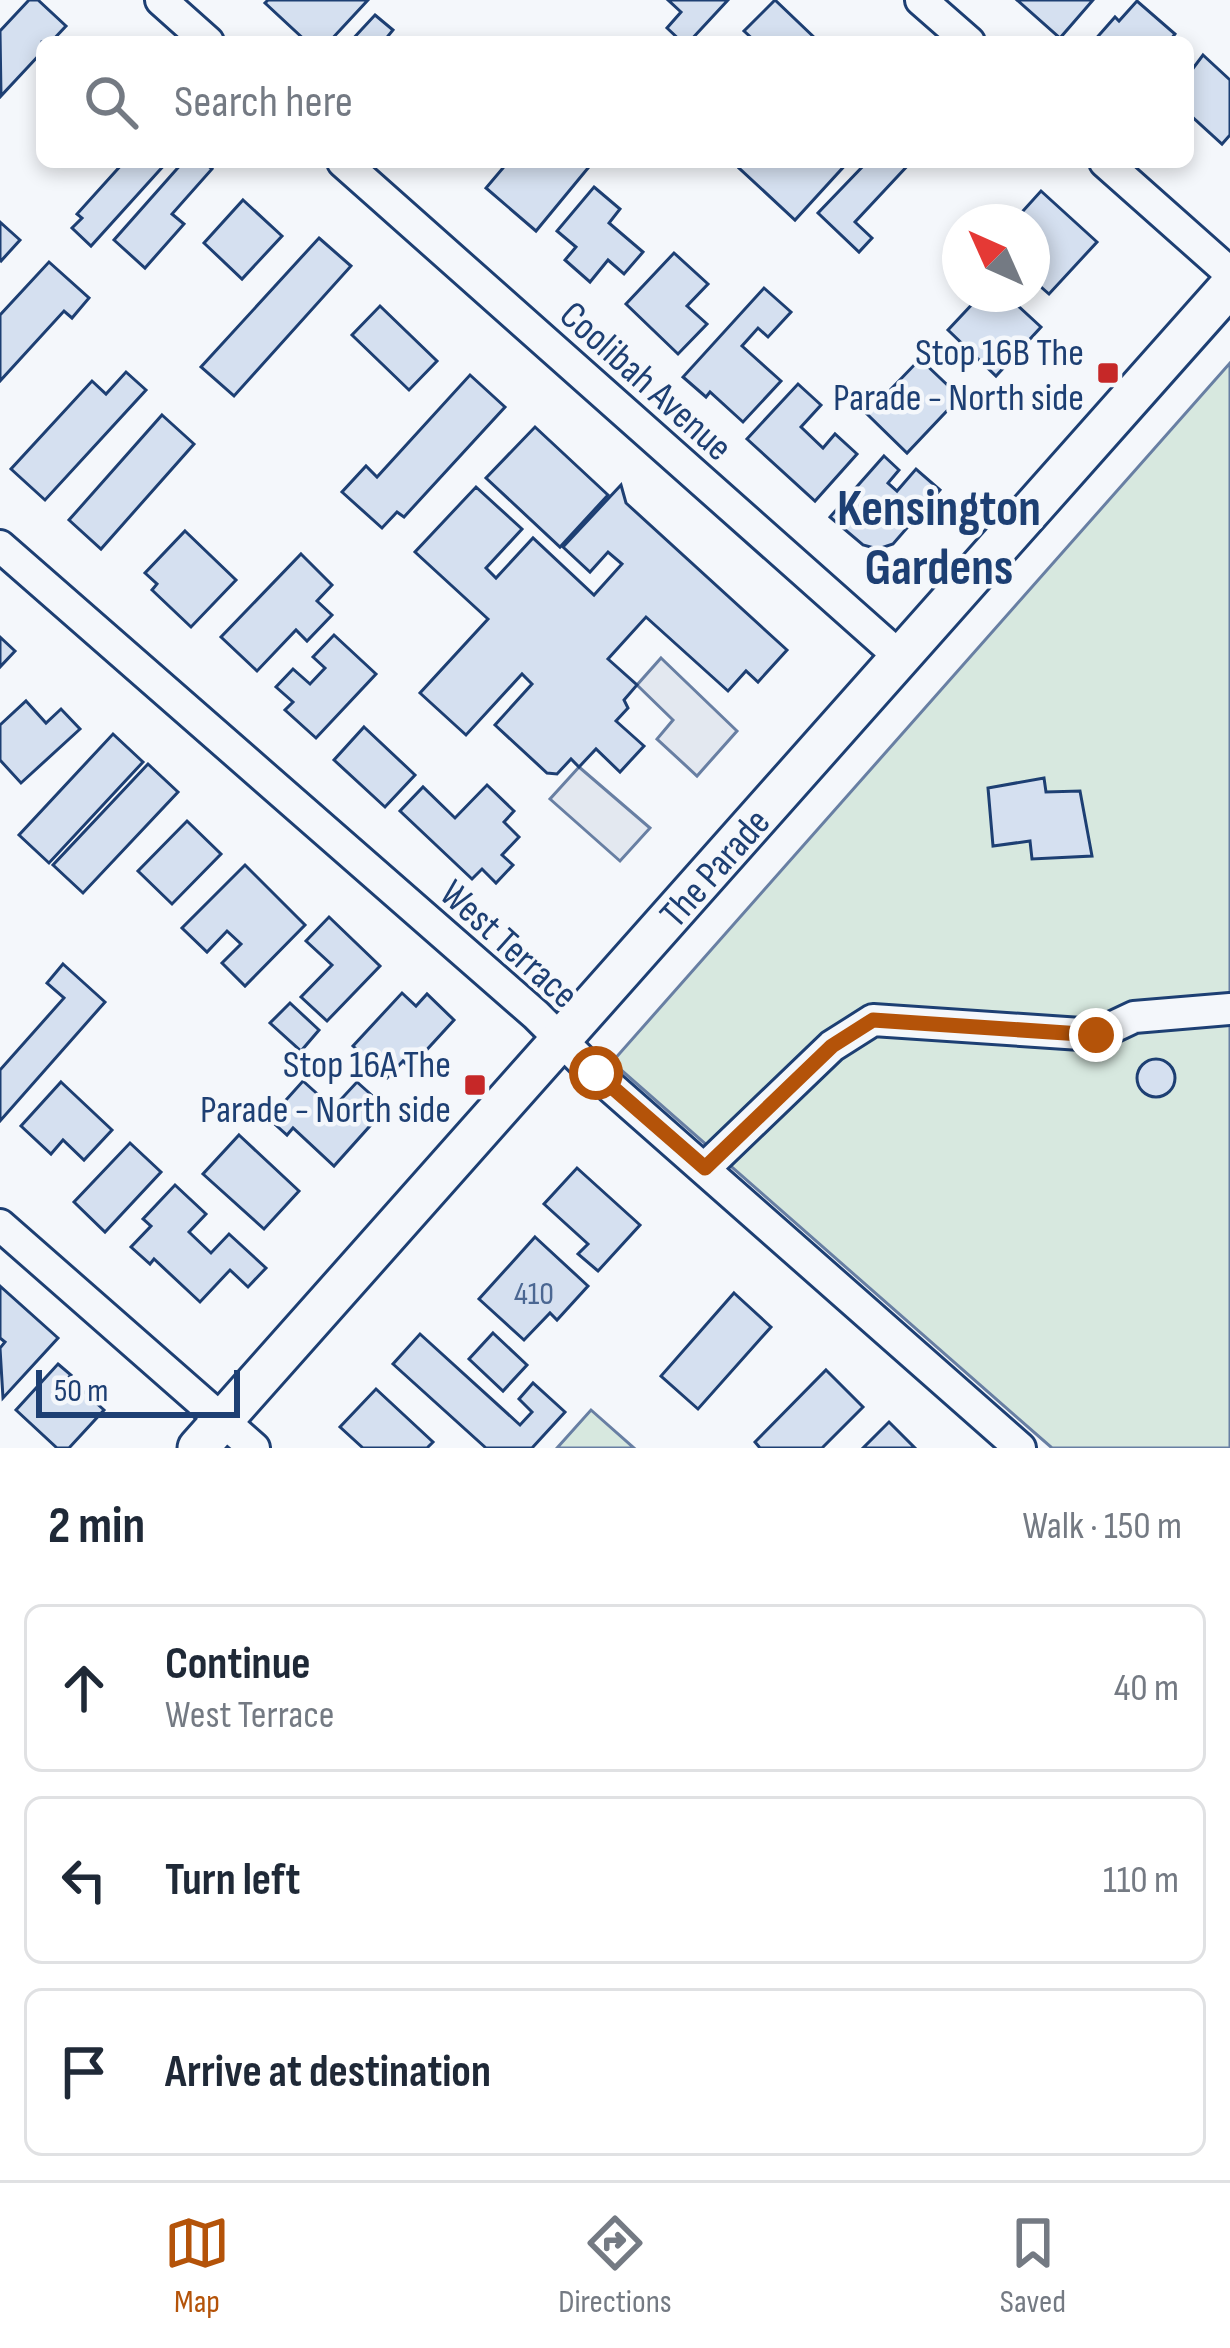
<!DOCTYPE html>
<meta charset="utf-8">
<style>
body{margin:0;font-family:"Sofia Sans Condensed",sans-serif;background:#f6f6f7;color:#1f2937}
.compass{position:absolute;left:942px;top:204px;width:108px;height:108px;border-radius:50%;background:#fff;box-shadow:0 6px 18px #0003;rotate:315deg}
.scale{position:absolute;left:36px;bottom:30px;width:204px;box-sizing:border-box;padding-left:12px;border:6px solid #1d3f73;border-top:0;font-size:33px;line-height:42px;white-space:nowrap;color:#1d3f73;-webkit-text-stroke:9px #f4f7fb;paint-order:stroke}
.stop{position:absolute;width:36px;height:36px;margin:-27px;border:9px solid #b45309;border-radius:50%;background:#fff}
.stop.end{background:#b45309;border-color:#fff;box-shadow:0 3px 12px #0008}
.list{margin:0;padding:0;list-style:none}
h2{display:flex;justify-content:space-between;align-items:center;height:156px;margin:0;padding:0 48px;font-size:51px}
h2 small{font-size:39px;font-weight:400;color:#747a83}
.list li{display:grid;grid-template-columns:78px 1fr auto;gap:36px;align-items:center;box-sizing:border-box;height:168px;margin:0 24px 24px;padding:0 24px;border:3px solid #e0e1e3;border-radius:18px}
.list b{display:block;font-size:45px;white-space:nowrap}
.list p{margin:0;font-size:39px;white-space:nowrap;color:#747a83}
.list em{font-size:39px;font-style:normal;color:#747a83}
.icon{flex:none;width:66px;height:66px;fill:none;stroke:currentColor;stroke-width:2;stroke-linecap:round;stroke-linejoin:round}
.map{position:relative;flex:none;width:1230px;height:1448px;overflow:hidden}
.search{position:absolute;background:#fff;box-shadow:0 6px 18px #0003;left:36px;right:36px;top:36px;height:132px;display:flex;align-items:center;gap:30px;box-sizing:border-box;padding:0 42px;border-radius:18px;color:#747a83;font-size:45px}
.sheet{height:732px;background:#fff}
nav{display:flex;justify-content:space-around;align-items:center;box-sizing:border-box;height:168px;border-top:3px solid #e0e1e3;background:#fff;font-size:33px;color:#747a83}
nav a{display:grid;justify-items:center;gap:6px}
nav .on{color:#b45309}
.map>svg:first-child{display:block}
.green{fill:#d7e8df;stroke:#687fa3;stroke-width:3}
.parking{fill:#e3e8f0;stroke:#687fa3;stroke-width:3}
.building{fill:#d5e0f0;stroke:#1d3f73;stroke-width:3}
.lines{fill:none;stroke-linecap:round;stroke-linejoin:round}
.minor-casing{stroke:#1d3f73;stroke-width:36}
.major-casing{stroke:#1d3f73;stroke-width:45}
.minor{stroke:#f4f7fb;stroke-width:30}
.major{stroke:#f4f7fb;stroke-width:39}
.route{stroke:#b45309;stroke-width:15}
.poi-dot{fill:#c62828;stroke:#f4f7fb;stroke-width:4.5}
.labels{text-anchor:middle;stroke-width:9;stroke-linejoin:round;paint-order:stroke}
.number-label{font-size:33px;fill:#4b6792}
.poi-label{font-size:39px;fill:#1d3f73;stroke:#f4f7fb;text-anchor:end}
.street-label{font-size:39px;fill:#1d3f73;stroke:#f4f7fb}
.district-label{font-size:51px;font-weight:bold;fill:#1d3f73;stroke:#f4f7fb}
</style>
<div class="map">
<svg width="1230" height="1448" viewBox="0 0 1230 1448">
<rect width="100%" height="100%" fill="#f4f7fb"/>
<g class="green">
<path d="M1230,363v1085h-178l-440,-386z"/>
<path d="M591,1410l43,38h-77z"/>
</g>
<g class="parking">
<path d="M661,658l76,73 -40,45 -40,-37 16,-19 -36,-35z"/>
<path d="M579,767l71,61 -30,33 -70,-62z"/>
</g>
<g class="building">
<path d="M29,0h9l28,26 -15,16h-9v10l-41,44 -1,-65z"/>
<path d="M268,0h100l-39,42h-22l-42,-39z"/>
<path d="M668,0h60l-39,42h-7l-15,-14 14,-16z"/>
<path d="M775,0l44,42h-63l-12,-11z"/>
<path d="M1017,0h76l-33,38z"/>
<path d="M1137,1l38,33 -6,8h-76l22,-25 4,4z"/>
<path d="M375,15l18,15 -5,6 7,6h-45z"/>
<path d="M1203,55l27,25v55l-8,9 -34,-31v-38z"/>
<path d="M124,162h43l-76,84 -19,-18 10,-10 -5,-4z"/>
<path d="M183,162h21l8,7 -40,45 12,10 -39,44 -31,-28z"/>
<path d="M508,162h85l-57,69 -50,-43z"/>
<path d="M744,162l34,2 70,-2 -53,58 -56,-52z"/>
<path d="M867,162h44l-56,60 17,16 -13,14 -41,-39z"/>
<path d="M594,187l26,22 -11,14 34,29 -19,22 -16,-14 -18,22 -25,-22 11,-13 -19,-16z"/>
<path d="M1041,191l56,51 -48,52 -17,-15v-57h-19z"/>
<path d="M243,200l39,36 -40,43 -38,-36z"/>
<path d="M0,222l20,18 -19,21 -1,-1z"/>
<path d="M319,238l32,28 -117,130 -33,-29z"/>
<path d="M674,253l34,31 -21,22 20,18 -29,30 -52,-50z"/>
<path d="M49,262l40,36 -17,20 -8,-7 -64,70v-66z"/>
<path d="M764,288l27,24 -23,25 -10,-9 -16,18 39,35 -38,41 -33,-30 -4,5 -23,-20z"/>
<path d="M972,294h33l36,33 -45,49 -48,-46 29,-31z"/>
<path d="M380,306l57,55 -28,29 -57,-55z"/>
<path d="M920,359l40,38 -53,56 -40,-39z"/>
<path d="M126,372l20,18 -101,110 -34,-31 81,-88 14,13z"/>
<path d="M470,375l35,32 -101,110 -7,-5 -15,16 -40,-36 24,-26 11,11z"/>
<path d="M798,384l23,21 -20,22 22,21 12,-14 22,20 -42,47 -68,-62z"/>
<path d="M162,415l32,29 -93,105 -32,-29z"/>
<path d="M535,427l73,68 -48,52 -74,-69z"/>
<path d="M884,456l15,14 -11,13 9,8 19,-22 24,21 -47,54 -15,5 -15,-4 -33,-28z"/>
<path d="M621,485l5,18 161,147 -29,32 -12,-11 -18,20 -82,-74 -38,42 29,26 -13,15 4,8 -12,13 28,25 -24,26 -24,-23 -17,18 -8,-8 -14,15 -10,-1 -52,-48 37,-41 -10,-10 -56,61 -46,-42 68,-74 -73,-67 61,-65 46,42 -36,39 10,10 37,-40 61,57 28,-31 -14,-12 -18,20 -27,-25z"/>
<path d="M185,531l51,49 -45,47 -39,-37 5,-6 -12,-11z"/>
<path d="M301,554l31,31 -15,16 15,14 -25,26 -11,-11 -39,41 -36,-34z"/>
<path d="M334,635l42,39 -60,64 -31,-28 8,-8 -17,-15 17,-18 17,15 15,-16 -12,-11z"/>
<path d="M0,637l15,14 -15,16z"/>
<path d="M26,701l20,22 15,-14 19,20 -59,54 -21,-23v-35z"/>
<path d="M364,727l51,48 -30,32 -51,-47z"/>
<path d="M113,734l30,28 -94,101 -30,-28z"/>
<path d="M148,764l30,28 -95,101 -30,-28z"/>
<path d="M1044,778l2,14 34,-1 12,65 -60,3 -2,-18 -37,5 -5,-58z"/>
<path d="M487,785l27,26 -10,11 15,15 -17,18 11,10 -17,18 -14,-14 -10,10 -72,-68 23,-24 32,31z"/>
<path d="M187,821l34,33 -49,50 -34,-33z"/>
<path d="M245,865l60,60 -60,61 -23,-23 19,-19 -14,-13 -20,21 -25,-24z"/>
<path d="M329,917l51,49 -53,55 -26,-24 31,-32 -26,-24z"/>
<path d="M63,964l42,38 -105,119v-51l64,-72 -17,-15z"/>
<path d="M402,993l14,13 11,-12 27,26 -44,48 -7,-7 -16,17 -34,-32z"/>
<path d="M290,1003l29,27 -18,21 -31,-28z"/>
<circle cx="1156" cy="1078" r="19"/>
<path d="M303,1081l30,27 24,-26 29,26 -52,58 -41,-38 -6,7 -18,-16z"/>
<path d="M61,1082l51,48 -28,30 -21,-20 -12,14 -30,-28z"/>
<path d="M239,1135l60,56 -35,38 -61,-55z"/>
<path d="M130,1143l31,29 -56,60 -31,-30z"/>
<path d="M577,1168l63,57 -42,46 -20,-17 10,-10 -44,-40z"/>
<path d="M175,1185l31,29 -17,18 22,21 18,-19 37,34 -18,19 -18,-17 -30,32 -46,-43 -4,5 -19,-17 20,-21 -8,-7z"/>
<path d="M535,1237l53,49 -31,34 -7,-7 -26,27 -45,-41z"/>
<path d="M0,1286l58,52 -55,60 -3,-50 5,-6 -5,-4z"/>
<path d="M734,1293l37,34 -73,82 -37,-33z"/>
<path d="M493,1333l34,32 -24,26 -34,-32z"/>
<path d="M420,1334l100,91 12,-13 -13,-13 14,-16 32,29 -33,36h-46l-93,-84z"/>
<path d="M58,1364l13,11 -12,12 15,14 9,-10 21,19 -35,38h-12l-41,-38z"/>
<path d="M826,1370l37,37 -41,41h-62l-5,-6z"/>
<path d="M376,1389l57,53 -6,6h-64l-23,-21z"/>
<path d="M889,1422l26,26h-52z"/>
</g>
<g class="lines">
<g class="minor-casing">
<g id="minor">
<path d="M161,0l47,42"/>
<path d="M921,0l48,42"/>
<path d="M343,162l556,494"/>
<path d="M1105,162l125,111"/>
<path d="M0,546l536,469 52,52 432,381"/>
<path d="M705,1168l127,-122 41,-26 223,15 38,-18 96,-8"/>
<path d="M0,1225l254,223"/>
</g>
</g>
<g class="major-casing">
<g id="major">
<path id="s1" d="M198,1448l1032,-1162"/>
</g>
</g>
<use href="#minor" class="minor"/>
<use href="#major" class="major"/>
</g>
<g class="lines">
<path class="route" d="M596,1073l109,95 127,-122 41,-26 223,15"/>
</g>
<g class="poi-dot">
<rect x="1096" y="361" width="24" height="24" rx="6"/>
<rect x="463" y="1073" width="24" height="24" rx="6"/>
</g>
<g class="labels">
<g class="number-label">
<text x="534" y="1304">410</text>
</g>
<g class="poi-label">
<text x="1084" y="365">Stop 16B The<tspan x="1084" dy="45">Parade - North side</tspan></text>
<text x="451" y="1077">Stop 16A The<tspan x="451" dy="45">Parade - North side</tspan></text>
</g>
<g class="street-label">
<text transform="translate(647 380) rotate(42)" y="14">Coolibah Avenue</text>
<text dy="14" stroke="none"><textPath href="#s1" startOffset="777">The Parade</textPath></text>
<text transform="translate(510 943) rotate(42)" y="14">West Terrace</text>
</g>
<g class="district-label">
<text x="939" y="525">Kensington<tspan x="939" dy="59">Gardens</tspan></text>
</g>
</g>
</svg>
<svg class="compass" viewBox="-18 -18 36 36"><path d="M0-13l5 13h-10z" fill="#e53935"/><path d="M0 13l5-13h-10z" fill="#747a83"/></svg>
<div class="scale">50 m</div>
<div class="stop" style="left:596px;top:1073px"></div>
<div class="stop end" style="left:1096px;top:1035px"></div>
<div class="search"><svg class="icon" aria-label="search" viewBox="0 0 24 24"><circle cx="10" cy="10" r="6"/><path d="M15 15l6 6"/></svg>Search here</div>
</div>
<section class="sheet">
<h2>2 min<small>Walk · 150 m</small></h2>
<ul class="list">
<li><svg class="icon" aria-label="ahead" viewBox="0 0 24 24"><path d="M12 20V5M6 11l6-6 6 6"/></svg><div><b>Continue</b><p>West Terrace</p></div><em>40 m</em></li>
<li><svg class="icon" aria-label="left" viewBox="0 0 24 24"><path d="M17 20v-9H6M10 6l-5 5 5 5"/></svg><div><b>Turn left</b></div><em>110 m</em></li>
<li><svg class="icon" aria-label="arrive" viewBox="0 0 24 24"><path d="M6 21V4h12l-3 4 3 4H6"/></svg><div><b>Arrive at destination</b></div></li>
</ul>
</section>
<nav>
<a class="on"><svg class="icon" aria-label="map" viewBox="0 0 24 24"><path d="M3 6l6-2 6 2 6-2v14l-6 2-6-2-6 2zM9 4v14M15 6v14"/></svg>Map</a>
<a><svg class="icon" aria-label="directions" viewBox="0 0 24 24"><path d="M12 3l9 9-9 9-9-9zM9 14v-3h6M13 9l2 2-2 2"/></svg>Directions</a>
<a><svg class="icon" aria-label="saved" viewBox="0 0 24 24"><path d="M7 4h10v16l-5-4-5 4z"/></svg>Saved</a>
</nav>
